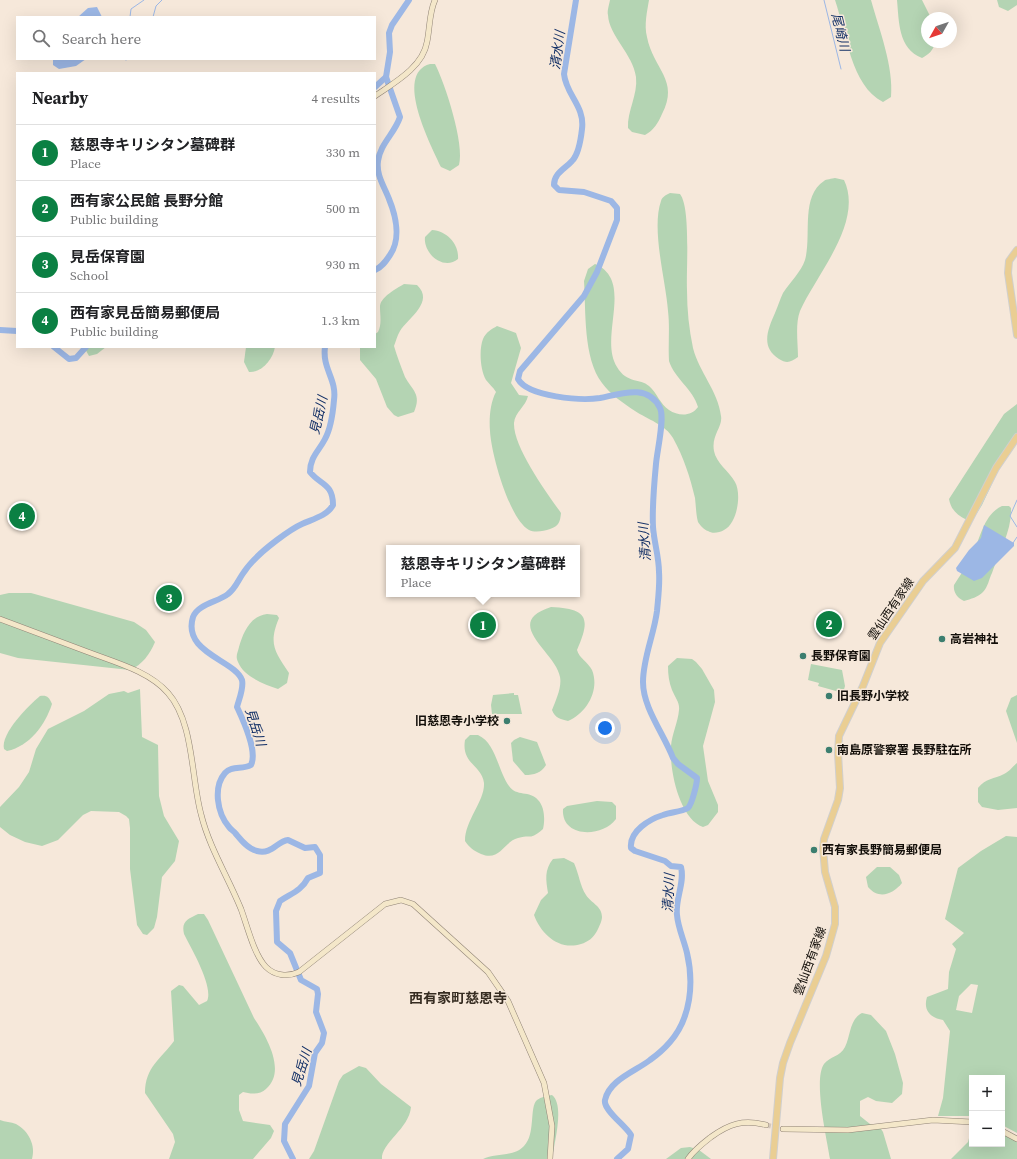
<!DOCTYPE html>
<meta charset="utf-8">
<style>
body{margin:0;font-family:"Source Serif 4","Noto Sans JP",serif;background:#f2f2f2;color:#202124}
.controls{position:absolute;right:12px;bottom:12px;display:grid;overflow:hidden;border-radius:0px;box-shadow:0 4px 16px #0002}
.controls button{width:36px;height:36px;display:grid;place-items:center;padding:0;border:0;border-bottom:1px solid #e0e0e0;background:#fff;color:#202124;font:20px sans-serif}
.compass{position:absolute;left:921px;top:12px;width:36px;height:36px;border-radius:50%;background:#fff;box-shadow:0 4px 16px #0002;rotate:230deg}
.you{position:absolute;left:605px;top:728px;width:14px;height:14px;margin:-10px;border:3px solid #fff;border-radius:50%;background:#1a73e8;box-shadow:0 0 0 6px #1a73e833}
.badge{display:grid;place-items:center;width:26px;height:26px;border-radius:50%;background:#0b8043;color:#fff;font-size:13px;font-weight:700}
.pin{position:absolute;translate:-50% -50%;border:2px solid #fff;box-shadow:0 1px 4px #0006}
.popup{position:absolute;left:386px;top:545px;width:194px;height:52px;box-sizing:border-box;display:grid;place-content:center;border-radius:0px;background:#fff;filter:drop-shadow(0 1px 3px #0005);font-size:13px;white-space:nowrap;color:#757577}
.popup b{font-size:15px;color:#202124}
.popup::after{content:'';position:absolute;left:50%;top:100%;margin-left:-8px;border:8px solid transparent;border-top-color:#fff}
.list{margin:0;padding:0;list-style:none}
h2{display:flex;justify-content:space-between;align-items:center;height:52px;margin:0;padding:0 16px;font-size:17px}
h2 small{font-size:13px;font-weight:400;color:#757577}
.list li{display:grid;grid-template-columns:26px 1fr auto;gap:12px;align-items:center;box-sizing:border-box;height:56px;padding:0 16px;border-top:1px solid #e0e0e0}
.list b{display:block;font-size:15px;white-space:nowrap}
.list p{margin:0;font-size:13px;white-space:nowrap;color:#757577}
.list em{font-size:13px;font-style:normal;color:#757577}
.icon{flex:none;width:22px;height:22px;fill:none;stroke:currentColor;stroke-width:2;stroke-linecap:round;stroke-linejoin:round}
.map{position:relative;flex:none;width:1017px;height:1159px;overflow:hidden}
.search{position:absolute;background:#fff;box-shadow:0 4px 16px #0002;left:16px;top:16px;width:360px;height:44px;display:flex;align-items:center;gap:10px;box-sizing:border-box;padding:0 14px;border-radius:0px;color:#757577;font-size:15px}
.panel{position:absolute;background:#fff;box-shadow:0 4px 16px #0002;left:16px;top:72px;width:360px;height:276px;border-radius:0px}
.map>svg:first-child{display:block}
.green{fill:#b4d4b3;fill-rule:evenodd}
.water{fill:#9cb7e5}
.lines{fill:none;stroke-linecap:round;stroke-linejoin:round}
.stream{stroke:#9cb7e5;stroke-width:1}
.river{stroke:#9cb7e5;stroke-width:6}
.secondary-tunnel{stroke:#d4c7bb;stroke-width:5;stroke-dasharray:5 2.5;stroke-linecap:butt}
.secondary-casing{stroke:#908376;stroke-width:6}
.primary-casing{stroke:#d0cfce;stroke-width:8}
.secondary{stroke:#f4e7c9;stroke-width:5}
.primary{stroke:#eace93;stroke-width:6}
.poi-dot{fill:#3c7e6f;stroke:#f6e8da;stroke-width:1.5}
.labels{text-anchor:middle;stroke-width:3;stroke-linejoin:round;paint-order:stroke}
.street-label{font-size:12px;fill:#120e09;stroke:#f6e8da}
.poi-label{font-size:12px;font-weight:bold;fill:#120e09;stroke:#f6e8da;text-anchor:start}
.water-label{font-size:13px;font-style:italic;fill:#122f66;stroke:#f6e8da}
.quarter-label{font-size:14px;font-weight:bold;fill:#362c21;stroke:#f6e8da}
</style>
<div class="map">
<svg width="1017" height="1159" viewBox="0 0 1017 1159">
<rect width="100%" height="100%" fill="#f6e8da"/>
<g class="green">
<path d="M610,0h39c-2,12 -5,25 -2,37 6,32 33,43 15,77 -4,9 -8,16 -17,21l-13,-3 -4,-4c-1,-17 10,-33 8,-51 -3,-23 -27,-41 -28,-62 -1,-4 1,-10 2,-15z"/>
<path d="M835,0h36c8,29 23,67 20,97l-8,5c-32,-16 -37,-70 -48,-102z"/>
<path d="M897,0h25l8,16v2h-3v24h8c-1,8 -7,13 -13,16 -24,-9 -23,-37 -25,-58z"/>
<path d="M997,0h20v5l-9,6 -9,-4z"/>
<path d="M430,64h5c10,19 30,81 24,101l-9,6 -9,-4c-9,-20 -48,-93 -11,-103z"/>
<path d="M835,178l9,2c20,42 -28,95 -44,131 -5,13 -2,32 -2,46 -7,5 -11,7 -19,2 -19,-12 -11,-30 -4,-46 3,-7 5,-14 8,-20 7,-11 18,-21 22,-33 7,-24 -5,-63 19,-79 2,-2 8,-2 11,-3z"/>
<path d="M670,193l10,1c11,14 6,77 7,96 0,20 2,39 6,58 6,24 25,43 28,68 2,11 -10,19 -7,35 2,12 15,20 21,31 7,12 2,42 -11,48 -5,3 -12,4 -16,1 -4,-1 -8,-6 -10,-9 -2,-7 -2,-16 -3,-24 -5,-21 -11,-40 -22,-60 -7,-13 -26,-19 -38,-27 -12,-8 -25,-17 -33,-28 -19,-25 -16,-72 -18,-102l4,-12 7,-5c40,17 3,73 22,103 10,17 23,11 32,19 8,7 11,18 20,24 9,6 22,7 29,-3 -5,-18 -24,-29 -29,-46 -1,-17 1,-33 -1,-50 -2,-30 -17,-81 -7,-110 1,-4 5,-6 9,-8z"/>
<path d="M432,230c15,1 27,14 26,29 -14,12 -35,-5 -33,-22z"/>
<path d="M404,284l13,1c18,17 -9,33 -17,46 -3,5 -4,10 -6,15 3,10 7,21 11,31 7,13 17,17 9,35l-16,5 -4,-2 -7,-8 -11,-28 -16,-19v-13h15v-13l3,-2c4,-8 2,-16 2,-25 0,-10 16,-18 24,-23z"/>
<path d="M497,326l19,7 5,15 -10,35 8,12 9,1c-2,10 -13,16 -14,27 -1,24 33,70 47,90 -1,9 -2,13 -11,16 -6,2 -15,4 -21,1 -20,-11 -38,-77 -39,-99 -1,-12 0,-28 6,-39 -3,-5 -7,-8 -10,-12 -6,-10 -7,-31 -3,-41 3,-7 9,-10 14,-13z"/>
<path d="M84,347h22l-9,7 -8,2z"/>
<path d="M246,347h29c-2,12 -13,26 -26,25l-5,-10z"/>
<path d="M1017,404v39l-19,28 -16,34 -5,8 -10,7c-10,-5 -16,-10 -18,-21l55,-85z"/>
<path d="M1002,506h7l2,2c1,23 -12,44 -19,65 -3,6 -4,14 -9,19 -5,5 -12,7 -19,9 -7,-3 -11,-9 -10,-16 6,-10 13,-19 18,-30 9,-17 11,-40 30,-49z"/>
<path d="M9,593h22l103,29 12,8 9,12c-5,12 -13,23 -25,28l-112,-12 -18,-5v-58z"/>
<path d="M551,607c35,2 41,9 26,43 2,8 11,12 15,20 8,20 -5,43 -24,51 -8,-2 -13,-3 -16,-11 4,-10 10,-23 8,-33 -4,-25 -59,-54 -9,-70z"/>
<path d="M267,614l10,1 2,3c-11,26 -4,34 10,55l-2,10 -9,6c-14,-5 -34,-12 -40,-27 -3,-6 0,-10 1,-15 4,-14 11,-31 28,-33z"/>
<path d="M677,658l15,1 4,3 6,7 12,21 1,12 -12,44 5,35 10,24v7l-10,13 -5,2c-24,-8 -34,-59 -32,-81 1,-12 7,-24 8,-36 1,-7 -4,-13 -7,-20 -3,-8 -4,-15 -4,-24z"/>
<path d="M811,664l31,6 3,16 -2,7 -25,-7 1,-3 -11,-3z"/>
<path d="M140,689l2,48 16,8 1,51 5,20 15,25 -4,20 -13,16 -5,40 -3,11 -7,7 -4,-1 -6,-9 -7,-56v-41l-1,-9 -3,-3 -7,-4 -28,-1 -8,4 -25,25 -16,6 -17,-4 -15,-7 -10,-8v-20l19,-20 10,-15 7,-23 12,-20 36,-18 25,-17 15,-3 4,2z"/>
<path d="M514,693v2h4l4,19h-30l-1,-9 2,-10z"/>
<path d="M1017,695v48l-11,-32 5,-13z"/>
<path d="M40,696c7,-1 9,1 12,8 -7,21 -22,42 -45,47l-3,-2c-4,-15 25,-44 36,-53z"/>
<path d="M470,735h8c18,8 20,36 31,51 7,11 21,4 29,14 7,7 7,21 5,29 -14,12 -11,5 -25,9 -15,4 -18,24 -37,16 -7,-3 -12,-7 -16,-13 0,-21 20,-40 19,-58 -2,-18 -23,-19 -19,-43z"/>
<path d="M520,737l17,5 9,23c-5,8 -12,10 -21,10l-12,-14 -2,-18 3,-3z"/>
<path d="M1017,763v45l-19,2 -16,-3 -4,-5v-14c8,-10 16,-9 26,-14 5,-2 9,-8 13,-11z"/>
<path d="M597,801l15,1 4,4v13c-14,19 -55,19 -53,-10l4,-3z"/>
<path d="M1006,836l11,1v296l-15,-8v-47h-30v38h-34l5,-18 7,-67 -7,-11c-13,-2 -20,-10 -16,-23l21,-8 1,-17 7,-23 -4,-5 12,-11 -19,-14 13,-51 23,-17zM971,984l7,1 -6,28 -16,-3 3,-14z"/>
<path d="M564,858l10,5c5,11 6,23 12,32 5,8 16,11 16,22 0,4 -3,10 -5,14 -4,7 -9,11 -16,13 -22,7 -40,-10 -47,-29l7,-15 7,-7c-2,-13 -4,-23 5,-34z"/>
<path d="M877,867h13l9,8 3,8c-9,11 -23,17 -34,4l-2,-10z"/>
<path d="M198,914h6l4,6 46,98c12,18 33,53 12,71 -6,6 -16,5 -23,3l-4,3v15l4,11 27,4 4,6 -3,7 -18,21h-84l6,-17 -2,-8 -28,-41c0,-26 16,-34 29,-52l-3,-50 8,-6 4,1 16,19 8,-4c7,-14 -16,-53 -23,-67 -3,-13 4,-15 14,-20z"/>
<path d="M862,1013l9,2 15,16 9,23 8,29 -1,11 -10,9 -16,-2 -8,-4 -8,4v15l10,8 9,2 4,6 8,27h-61c-3,-20 -17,-79 -6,-95 6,-8 16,-7 21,-17 6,-12 4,-27 17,-34z"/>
<path d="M359,1066l7,2 15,16 30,23c-2,22 -30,36 -29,52h-73l5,-8 25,-70 4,-6z"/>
<path d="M552,1095c13,10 2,49 0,64h-69c12,-6 31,-2 41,-13 12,-12 5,-39 13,-46 4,-3 10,-4 15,-5z"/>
<path d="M0,1120c5,2 11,2 16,4 13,7 20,22 16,35h-32z"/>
<path d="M972,1127v17h30v-11l15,8v18h-66l17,-17z"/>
<path d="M690,1147l9,3 12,9h-45l15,-11z"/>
</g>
<g class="water">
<path d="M97,7l5,10h-24l10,-9z"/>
<path d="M53,59h33l-10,7 -17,3 -6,-4z"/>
<path d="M984,525l30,18v3l-32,32 -8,3 -17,-10 -1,-3 13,-18 12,-12z"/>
</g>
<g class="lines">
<g class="stream">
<path d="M824,0l17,69"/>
<path d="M130,17l1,-8 13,-9"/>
<path d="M153,17l3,-11 6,-6"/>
<path d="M126,60l2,-1"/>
<path d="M1017,500l-7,16 7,11"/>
<path d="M1013,543l4,-6"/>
</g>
<g class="river">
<path d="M576,0l-12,74c2,21 21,32 18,55 -1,9 -3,25 -10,32 -7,8 -18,12 -18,24l5,5 25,2 27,9 6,7v12l-20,52 -13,24 -64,75 -2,8c10,18 64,22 82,19 20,-4 48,-15 60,10 5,10 -3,43 -4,56 -2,21 -4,43 -3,63 1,15 6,30 6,45 1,13 -1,27 -2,39 -3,24 -14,47 -14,71 0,26 21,52 30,76l5,6 19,14c0,6 -5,26 -9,30 -7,4 -17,4 -25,7 -13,4 -34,16 -32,33l4,3 30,10 6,5 10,1c4,16 -6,32 -4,48 1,13 7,25 10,38 7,30 4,65 -17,89 -6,7 -13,13 -20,18 -14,11 -41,20 -45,40 -2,10 20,25 26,35l-3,14 -11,10"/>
<path d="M375,87l11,-10 4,-25 -1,-19 3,-8 17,-25"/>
<path d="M375,270c7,-3 11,-9 15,-15 11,-16 6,-39 -1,-56 -5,-13 -13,-24 -11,-38 2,-17 17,-28 22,-44l-14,-40"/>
<path d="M0,330l17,1"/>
<path d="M54,347l15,12 7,-1 10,-11"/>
<path d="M293,1159l-9,-18 1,-17 24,-38 6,-33 7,-10 2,-10 -8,-21 2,-18 -1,-5 -16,-9 -11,-27 -13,-11 -1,-31 4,-10c12,-8 21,-10 28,-23l12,-5v-18l-5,-8 -10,1 -17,-8c-11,1 -16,15 -31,11 -9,-2 -16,-11 -21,-17 -2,-3 -5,-4 -7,-7 -12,-14 -16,-40 -4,-54 7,-8 17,-3 26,-8 7,-14 -8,-45 -14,-58 2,-8 7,-19 5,-27 -7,-20 -60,-27 -49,-63 5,-13 25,-15 35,-23 8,-6 10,-14 16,-22 8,-12 21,-23 33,-32 8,-6 16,-12 25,-16 11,-5 25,-8 31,-19 0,-22 -13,-20 -23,-33 0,-15 9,-21 15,-33 6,-11 8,-27 9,-39 3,-21 -12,-31 -9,-53"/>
</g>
<path class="secondary-tunnel" d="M766,1125l17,4"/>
<g class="secondary-casing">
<g id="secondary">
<path d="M375,96c19,-13 48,-29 52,-54 3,-14 2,-29 8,-42"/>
<path d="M0,619c29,11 58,22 88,33 26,10 61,19 80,41 26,29 23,85 33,121 8,33 27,63 40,95 6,16 13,46 25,58 9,9 22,10 33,5l86,-68 16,-4 12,4 75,68 20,29 36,82 8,43 -2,33"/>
<path d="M783,1129l65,1 85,-10 39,2"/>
<path d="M1002,1131l15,8"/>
<path d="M688,1159c6,-9 14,-15 23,-22 18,-13 32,-18 55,-12"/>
</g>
</g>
<g class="primary-casing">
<g id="primary">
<path d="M1017,250l-8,11 -1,12 9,62"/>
<path d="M773,1159l7,-81 3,-15 7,-20 36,-87 9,-32v-17l-10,-35 -2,-24 1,-9 14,-39 2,-12 -2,-35 1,-17 24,-50 17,-43 43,-62 32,-33 41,-80 21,-31"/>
</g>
</g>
<use href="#secondary" class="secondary"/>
<use href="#primary" class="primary"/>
</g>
<g class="poi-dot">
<circle cx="942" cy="639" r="4"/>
<circle cx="803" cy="656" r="4"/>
<circle cx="829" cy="696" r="4"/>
<circle cx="507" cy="721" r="4"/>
<circle cx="829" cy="750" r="4"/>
<circle cx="814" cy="850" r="4"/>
</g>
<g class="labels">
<g class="street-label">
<text transform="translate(891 609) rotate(-56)" y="4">雲仙西有家線</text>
<text transform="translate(810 961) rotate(-70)" y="4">雲仙西有家線</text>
</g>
<g class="poi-label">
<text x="950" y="643">高岩神社</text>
<text x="811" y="660">長野保育園</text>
<text x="837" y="700">旧長野小学校</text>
<text x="499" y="725" text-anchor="end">旧慈恩寺小学校</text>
<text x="837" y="754">南島原警察署 長野駐在所</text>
<text x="822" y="854">西有家長野簡易郵便局</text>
</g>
<g class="water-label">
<text transform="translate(841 32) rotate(76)" y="5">尾崎川</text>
<text transform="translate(557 50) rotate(-82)" y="5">清水川</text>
<text transform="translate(318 415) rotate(-77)" y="5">見岳川</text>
<text transform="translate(644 542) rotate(-94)" y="5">清水川</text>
<text transform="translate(256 727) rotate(72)" y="5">見岳川</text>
<text transform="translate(668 893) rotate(-87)" y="5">清水川</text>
<text transform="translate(301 1067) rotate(-73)" y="5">見岳川</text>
</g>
<g class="quarter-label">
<text x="458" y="1003">西有家町慈恩寺</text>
</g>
</g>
</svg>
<div class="controls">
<button>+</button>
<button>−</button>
</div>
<svg class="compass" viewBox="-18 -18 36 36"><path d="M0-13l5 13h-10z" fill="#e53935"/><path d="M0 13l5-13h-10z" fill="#757577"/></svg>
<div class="you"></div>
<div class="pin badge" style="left:483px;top:625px">1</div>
<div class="popup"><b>慈恩寺キリシタン墓碑群</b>Place</div>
<div class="pin badge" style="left:829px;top:624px">2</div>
<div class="pin badge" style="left:169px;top:598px">3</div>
<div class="pin badge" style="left:22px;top:516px">4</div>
<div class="search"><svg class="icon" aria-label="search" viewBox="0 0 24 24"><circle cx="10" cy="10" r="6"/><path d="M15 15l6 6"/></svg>Search here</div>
<section class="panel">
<h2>Nearby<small>4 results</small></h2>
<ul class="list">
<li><span class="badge">1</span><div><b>慈恩寺キリシタン墓碑群</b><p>Place</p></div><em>330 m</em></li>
<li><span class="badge">2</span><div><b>西有家公民館 長野分館</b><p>Public building</p></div><em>500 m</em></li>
<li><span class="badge">3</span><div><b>見岳保育園</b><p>School</p></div><em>930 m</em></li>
<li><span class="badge">4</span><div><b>西有家見岳簡易郵便局</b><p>Public building</p></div><em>1.3 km</em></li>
</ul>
</section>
</div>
